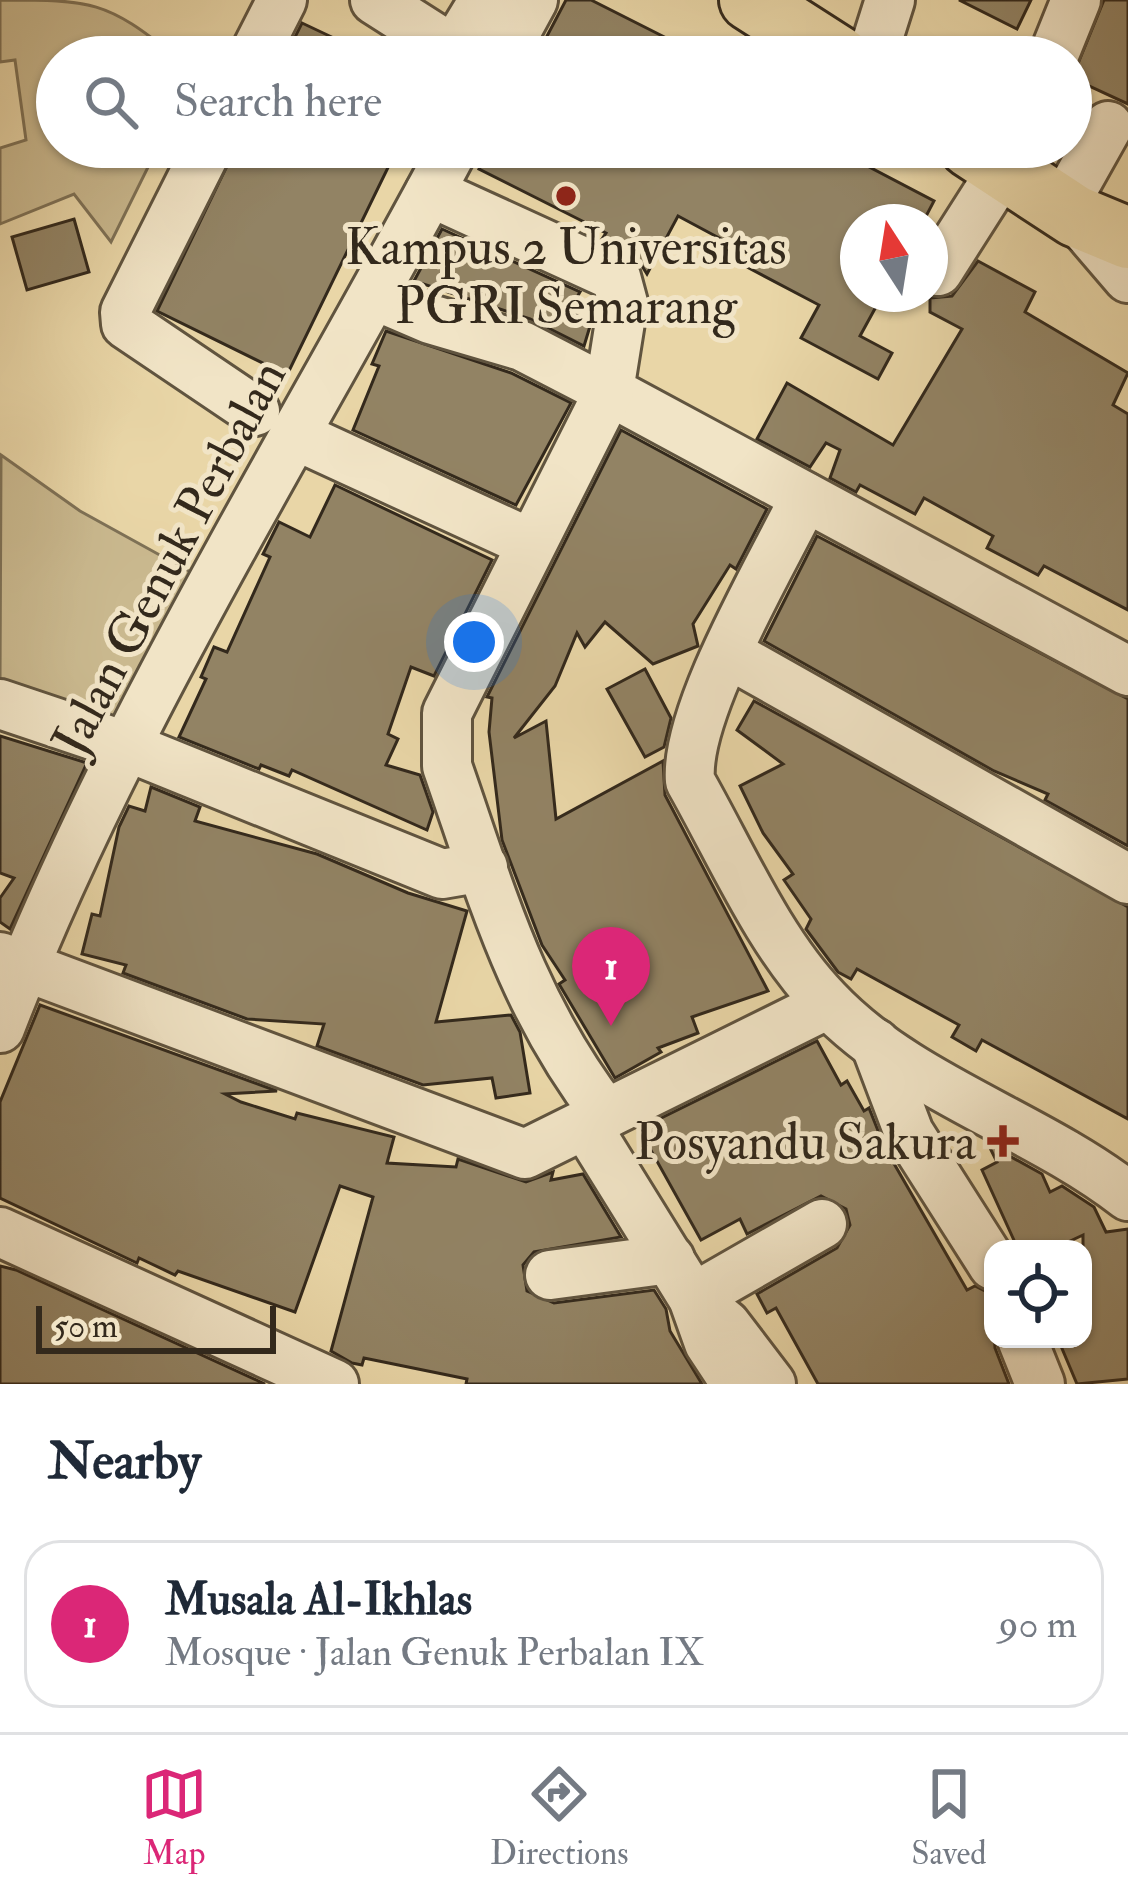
<!DOCTYPE html>
<meta charset="utf-8">
<style>
body{margin:0;font-family:"IM FELL Double Pica",serif;background:#f6f6f7;color:#1f2937}
.controls{position:absolute;right:36px;bottom:36px;display:grid;overflow:hidden;border-radius:24px;box-shadow:0 3px 9px #0004}
.controls button{width:108px;height:108px;display:grid;place-items:center;padding:0;border:0;border-bottom:3px solid #e0e1e3;background:#fff;color:#1f2937;font:60px sans-serif}
.compass{position:absolute;left:840px;top:204px;width:108px;height:108px;border-radius:50%;background:#fff;box-shadow:0 3px 9px #0004;rotate:348deg}
.scale{position:absolute;left:36px;bottom:30px;width:240px;box-sizing:border-box;padding-left:12px;border:6px solid #33291c;border-top:0;font-size:33px;line-height:42px;white-space:nowrap;color:#33291c;-webkit-text-stroke:9px #f1e4c6;paint-order:stroke}
.you{position:absolute;left:474px;top:642px;width:42px;height:42px;margin:-30px;border:9px solid #fff;border-radius:50%;background:#1a73e8;box-shadow:0 0 0 18px #1a73e833}
.badge{display:grid;place-items:center;width:78px;height:78px;border-radius:50%;background:#db2777;color:#fff;font-size:39px;font-weight:700}
.pin{position:absolute;translate:-50% -99px;filter:drop-shadow(0 3px 6px #0008)}
.pin::after{content:'';position:absolute;top:63px;width:42px;height:36px;background:inherit;clip-path:polygon(0 0,100% 0,50% 100%)}
.list{margin:0;padding:0;list-style:none}
h2{display:flex;justify-content:space-between;align-items:center;height:156px;margin:0;padding:0 48px;font-size:51px}
h2 small{font-size:39px;font-weight:400;color:#747a83}
.list li{display:grid;grid-template-columns:78px 1fr auto;gap:36px;align-items:center;box-sizing:border-box;height:168px;margin:0 24px 24px;padding:0 24px;border:3px solid #e0e1e3;border-radius:36px}
.list b{display:block;font-size:45px;white-space:nowrap}
.list p{margin:0;font-size:39px;white-space:nowrap;color:#747a83}
.list em{font-size:39px;font-style:normal;color:#747a83}
.icon{flex:none;width:66px;height:66px;fill:none;stroke:currentColor;stroke-width:2;stroke-linecap:round;stroke-linejoin:round}
.map{position:relative;flex:none;width:1128px;height:1384px;overflow:hidden}
.search{position:absolute;background:#fff;box-shadow:0 3px 9px #0004;left:36px;right:36px;top:36px;height:132px;display:flex;align-items:center;gap:30px;box-sizing:border-box;padding:0 42px;border-radius:66px;color:#747a83;font-size:45px}
.sheet{height:348px;background:#fff}
nav{display:flex;justify-content:space-around;align-items:center;box-sizing:border-box;height:168px;border-top:3px solid #e0e1e3;background:#fff;font-size:33px;color:#747a83}
nav a{display:grid;justify-items:center;gap:6px}
nav .on{color:#db2777}
.map>svg:first-child{display:block}
.green{fill:#cab98f;stroke:#7e7156;stroke-width:3}
.building{fill:#928364;stroke:#33291c;stroke-width:3}
.lines{fill:none;stroke-linecap:round;stroke-linejoin:round}
.minor-casing{stroke:#60543f;stroke-width:54}
.major-casing{stroke:#33291c;stroke-width:66}
.minor{stroke:#f1e4c6;stroke-width:48}
.major{stroke:#e9d6a7;stroke-width:60}
.poi-dot{fill:#8f2418;stroke:#f1e4c6;stroke-width:4.5}
.labels{text-anchor:middle;stroke-width:10;stroke-linejoin:round;paint-order:stroke}
.poi-label{font-size:51px;fill:#33291c;stroke:#f1e4c6}
.street-label{font-size:51px;fill:#33291c;stroke:#f1e4c6}
</style>
<div class="map">
<svg width="1128" height="1384" viewBox="0 0 1128 1384">
<rect width="100%" height="100%" fill="#e9d6a7"/>
<filter id="stains"><feTurbulence type="fractalNoise" baseFrequency=".00167" numOctaves="4"/><feColorMatrix values="0 0 0 0 .2 0 0 0 0 .09 0 0 0 0 .02 0 0 0 .5 -.17"/></filter>
<radialGradient id="worn" r=".72"><stop offset=".6" stop-color="#630" stop-opacity="0"/><stop offset="1" stop-color="#630" stop-opacity=".3"/></radialGradient>
<g class="green">
<path d="M0,0c92,0 106,0 176,57h-119v90h101l-47,95 -37,-48 -74,30v-76l26,-8 -11,-80 -15,2z"/>
<path d="M1,455l79,56 116,64 -81,154 -115,-47z"/>
</g>
<g class="building">
<path d="M566,0h25l113,57h-168z"/>
<path d="M959,0h72l-14,29z"/>
<path d="M1104,0h24v104l-56,-26z"/>
<path d="M302,23l72,34h-89z"/>
<path d="M236,147h162l-111,228 -130,-64z"/>
<path d="M490,147h341l103,54 -11,21h-65v72h25l-23,42 32,17 -14,26 -77,-41 18,-33 -76,-40 6,-11 -71,-38 -31,58 -10,-16 -35,-19 4,-6 -127,-64z"/>
<path d="M74,219l15,53 -62,18 -15,-53z"/>
<path d="M442,229l138,63 -11,19 22,12 -7,23 -54,-27 -116,-38z"/>
<path d="M978,261l57,31 -10,20 103,61 -15,32 15,9v196l-84,-44 -6,9 -51,-27 6,-12 -69,-38 -9,16 -55,-29 -4,7 -26,-14 10,-28 -14,-7 -16,24 -53,-28 30,-56 106,62 69,-116 -32,-17v-14l22,-2z"/>
<path d="M386,331l125,42 60,30 -55,102 -163,-75 26,-64 -7,-2z"/>
<path d="M621,430l146,79 -31,60 -6,-4 -37,59 5,22 -45,18 -48,-42 -20,25 -8,-14 -22,53 -41,52 32,-17 10,98 107,-58 2,34 103,196 -76,26 6,16 -40,15 3,4 -46,26 -56,-94 6,-4 -23,-35 -40,-105 -13,-108 3,-34 -5,-1z"/>
<path d="M335,485l157,75 -58,116 -23,-9 -23,67 10,5 -12,26 34,10 13,37 -6,18 -135,-60 -3,6 -28,-11 -2,4 -80,-32 27,-58 -5,-2 13,-30 13,5 43,-95 -7,-3 16,-32 31,15z"/>
<path d="M817,536l311,163v147l-83,-46 3,-6 -54,-23 -230,-130z"/>
<path d="M645,669l26,49 -7,29 -19,10 -38,-68z"/>
<path d="M754,701l374,206v212l-146,-79 -6,11 -24,-14 7,-12 -102,-56 -6,10 -13,-7 -32,-43 5,-10 -27,-39 9,-6 -30,-41 -23,-47 43,-22 -46,-34z"/>
<path d="M0,736l87,27 -77,166 -10,-7v-24l14,-20 -14,-5z"/>
<path d="M151,787l49,20 -5,14 122,33 91,39 59,18 -31,111 75,-7 9,17 10,61 -34,5 -4,-20 -69,7 -106,-39 7,-22 -77,-5 -124,-46 3,-8 -44,-11 10,-40 8,2 19,-89 10,-21 16,5z"/>
<path d="M40,1005l237,86 -52,3 16,8 54,17 2,-6 97,24 -7,26 69,4 2,-8 68,23 27,-10 -2,8 32,-6 38,63 -87,15 -11,13 4,26 27,12 100,-13 12,19 4,22 32,53h-236l1,-5 -103,-21 -2,7 -10,-2 -21,-12 42,-154 -33,-11 -45,126 -117,-41 -3,4 -36,-17 -2,5 -137,-65v-96z"/>
<path d="M817,1041l24,44 6,-4 17,30 5,-3 16,40 82,142 8,-4 12,6 6,11 2,45 14,36h-191l-42,-76 -9,5 -10,-19 80,-46 13,-23 -4,-16 -25,-13 -74,38 -7,-15 -39,21 -62,-111z"/>
<path d="M988,1144l54,30 8,18 12,-6 32,21 12,25 22,-3v150l-51,5 -19,-45h25v-104l-30,14h-35l-36,-79 15,-8z"/>
<path d="M0,1266l16,4 249,114h-265z"/>
</g>
<g class="lines">
<g class="minor-casing">
<g id="minor">
<path d="M375,0l69,44 14,-1 26,-43"/>
<path d="M253,57l29,-57"/>
<path d="M502,57l31,-57"/>
<path d="M872,57l18,-57"/>
<path d="M1053,57l23,-57"/>
<path d="M208,147l-83,165 1,12 129,87"/>
<path d="M430,192l186,85 7,26 -14,88 519,280"/>
<path d="M1062,208l46,-82"/>
<path d="M1075,216l53,62"/>
<path d="M938,271l79,-124"/>
<path d="M374,295l56,24 92,27 87,45 -162,322v53c45,129 74,238 159,348"/>
<path d="M297,436l233,107"/>
<path d="M805,497c-33,68 -121,215 -115,284 41,72 78,160 136,220 82,87 208,122 302,195"/>
<path d="M729,654l399,225"/>
<path d="M0,704l128,43 314,127 41,-7"/>
<path d="M0,957l525,197 303,-150"/>
<path d="M0,1028c115,-301 302,-595 454,-881"/>
<path d="M875,1043l34,90 84,132"/>
<path d="M587,1127l106,171 16,45 27,41"/>
<path d="M0,1232l334,152"/>
<path d="M550,1275l120,-16"/>
<path d="M1022,1339l18,45"/>
<path d="M771,1384l-45,-59 -33,-27 129,-74"/>
</g>
</g>
<g class="major-casing">
<g id="major">
<path d="M750,0l89,57"/>
<path d="M970,147l105,69 53,22"/>
</g>
</g>
<use href="#minor" class="minor"/>
<use href="#major" class="major"/>
</g>
<g class="poi-dot">
<circle cx="566" cy="196" r="12"/>
<path d="M997 1123h12v12h12v12h-12v12h-12v-12h-12v-12h12z"/>
</g>
<g class="labels">
<g class="poi-label">
<text x="566" y="264">Kampus 2 Universitas<tspan x="566" dy="59">PGRI Semarang</tspan></text>
<text x="976" y="1159" text-anchor="end">Posyandu Sakura</text>
</g>
<g class="street-label">
<text transform="translate(168 557) rotate(-62)" y="18">Jalan Genuk Perbalan</text>
</g>
</g>
<rect width="100%" height="100%" filter="url(#stains)"/>
<rect width="100%" height="100%" fill="url(#worn)"/>
</svg>
<div class="controls">
<button><svg class="icon" aria-label="locate" viewBox="0 0 24 24"><circle cx="12" cy="12" r="6"/><path d="M12 2v4M12 18v4M2 12h4M18 12h4"/></svg></button>
</div>
<svg class="compass" viewBox="-18 -18 36 36"><path d="M0-13l5 13h-10z" fill="#e53935"/><path d="M0 13l5-13h-10z" fill="#747a83"/></svg>
<div class="scale">50 m</div>
<div class="you"></div>
<div class="pin badge" style="left:611px;top:1026px">1</div>
<div class="search"><svg class="icon" aria-label="search" viewBox="0 0 24 24"><circle cx="10" cy="10" r="6"/><path d="M15 15l6 6"/></svg>Search here</div>
</div>
<section class="sheet">
<h2>Nearby<small></small></h2>
<ul class="list">
<li><span class="badge">1</span><div><b>Musala Al-Ikhlas</b><p>Mosque · Jalan Genuk Perbalan IX</p></div><em>90 m</em></li>
</ul>
</section>
<nav>
<a class="on"><svg class="icon" aria-label="map" viewBox="0 0 24 24"><path d="M3 6l6-2 6 2 6-2v14l-6 2-6-2-6 2zM9 4v14M15 6v14"/></svg>Map</a>
<a><svg class="icon" aria-label="directions" viewBox="0 0 24 24"><path d="M12 3l9 9-9 9-9-9zM9 14v-3h6M13 9l2 2-2 2"/></svg>Directions</a>
<a><svg class="icon" aria-label="saved" viewBox="0 0 24 24"><path d="M7 4h10v16l-5-4-5 4z"/></svg>Saved</a>
</nav>
